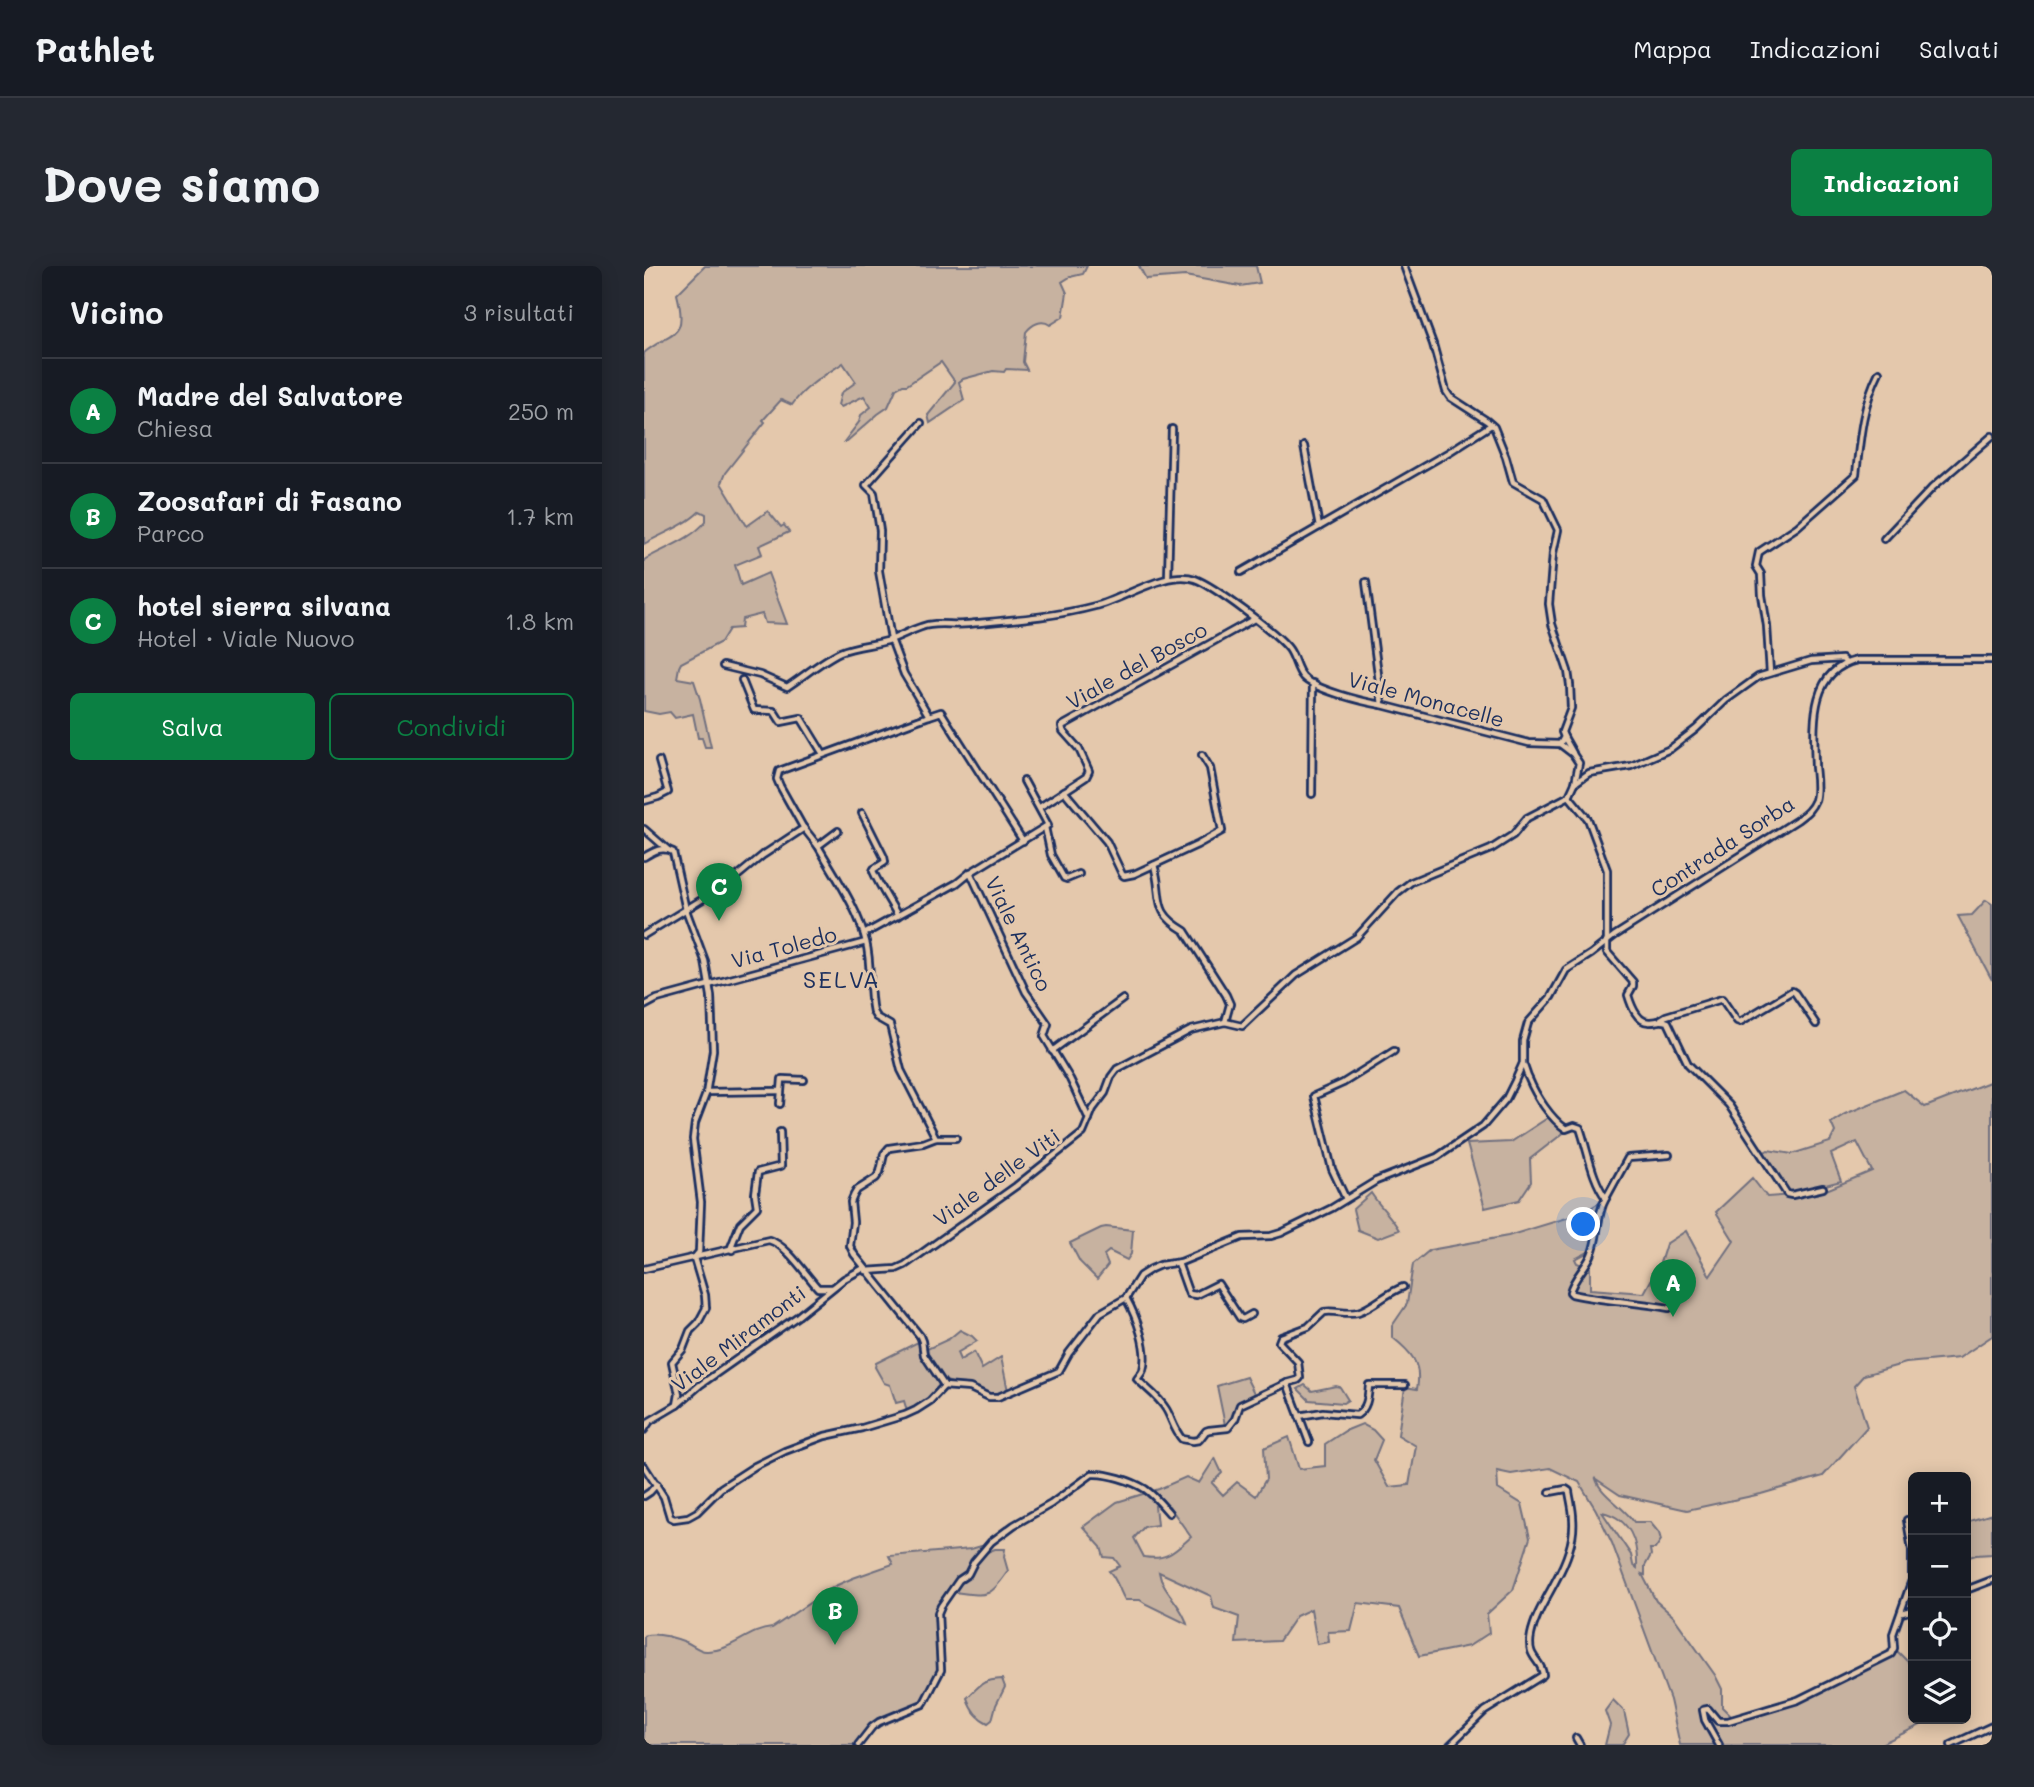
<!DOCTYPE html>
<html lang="it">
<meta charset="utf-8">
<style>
body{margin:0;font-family:Mali,sans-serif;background:#242831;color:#f1f3f6}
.controls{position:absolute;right:21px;bottom:21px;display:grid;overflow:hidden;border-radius:10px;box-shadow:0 4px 18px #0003}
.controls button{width:63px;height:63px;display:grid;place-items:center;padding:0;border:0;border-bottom:2px solid #363941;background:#171b24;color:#f1f3f6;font:35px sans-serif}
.you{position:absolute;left:940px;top:959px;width:24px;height:24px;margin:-18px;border:5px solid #fff;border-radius:50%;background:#1a73e8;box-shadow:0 0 0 10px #1a73e833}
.badge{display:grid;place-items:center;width:46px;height:46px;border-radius:50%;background:#0b8043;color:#fff;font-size:23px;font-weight:700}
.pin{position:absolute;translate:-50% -58px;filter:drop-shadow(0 2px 4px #0008)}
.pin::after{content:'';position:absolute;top:37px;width:24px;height:21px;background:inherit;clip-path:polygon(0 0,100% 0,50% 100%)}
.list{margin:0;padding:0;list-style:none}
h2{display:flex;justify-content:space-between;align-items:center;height:91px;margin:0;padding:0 28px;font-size:30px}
h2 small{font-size:23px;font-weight:400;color:#9ea1a6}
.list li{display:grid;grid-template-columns:46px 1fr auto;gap:21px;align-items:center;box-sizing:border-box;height:105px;padding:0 28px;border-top:2px solid #363941}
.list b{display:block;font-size:26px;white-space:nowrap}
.list p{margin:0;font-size:23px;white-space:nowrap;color:#9ea1a6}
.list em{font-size:23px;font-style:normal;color:#9ea1a6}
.actions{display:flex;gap:14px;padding:21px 28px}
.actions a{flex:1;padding:16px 0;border:2px solid #0b8043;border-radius:10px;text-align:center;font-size:24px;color:#0b8043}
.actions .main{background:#0b8043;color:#fff}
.icon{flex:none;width:38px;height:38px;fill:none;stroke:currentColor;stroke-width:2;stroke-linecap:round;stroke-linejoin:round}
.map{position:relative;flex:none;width:1348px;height:1479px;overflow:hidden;border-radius:10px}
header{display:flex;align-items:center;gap:42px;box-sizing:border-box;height:98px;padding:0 35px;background:#171b24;border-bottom:2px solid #363941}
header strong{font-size:33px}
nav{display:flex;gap:38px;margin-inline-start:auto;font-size:24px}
.intro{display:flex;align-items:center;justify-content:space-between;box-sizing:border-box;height:168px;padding:0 42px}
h1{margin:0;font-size:49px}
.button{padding:18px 32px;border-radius:10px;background:#0b8043;color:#fff;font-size:24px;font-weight:700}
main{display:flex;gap:42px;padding:0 42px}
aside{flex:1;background:#171b24;border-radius:10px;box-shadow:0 4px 18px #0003}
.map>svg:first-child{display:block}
.green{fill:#c7b2a0;stroke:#71707f;stroke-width:2;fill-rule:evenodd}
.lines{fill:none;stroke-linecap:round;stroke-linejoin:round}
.minor-casing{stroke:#1b2f5e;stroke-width:10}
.minor{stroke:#e4c8ac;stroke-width:4.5}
.labels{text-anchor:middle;stroke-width:6;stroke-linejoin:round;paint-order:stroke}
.street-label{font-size:21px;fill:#1b2f5e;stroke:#e4c8ac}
.quarter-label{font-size:24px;letter-spacing:2px;fill:#1b2f5e;stroke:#e4c8ac}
</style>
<header>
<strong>Pathlet</strong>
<nav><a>Mappa</a><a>Indicazioni</a><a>Salvati</a></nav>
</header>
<div class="intro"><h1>Dove siamo</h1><a class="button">Indicazioni</a></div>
<main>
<aside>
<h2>Vicino<small>3 risultati</small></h2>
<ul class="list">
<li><span class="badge">A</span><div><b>Madre del Salvatore</b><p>Chiesa</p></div><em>250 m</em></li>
<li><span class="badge">B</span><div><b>Zoosafari di Fasano</b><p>Parco</p></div><em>1.7 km</em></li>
<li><span class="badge">C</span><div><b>hotel sierra silvana</b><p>Hotel · Viale Nuovo</p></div><em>1.8 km</em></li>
</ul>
<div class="actions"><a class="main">Salva</a><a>Condividi</a></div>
</aside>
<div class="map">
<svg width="1348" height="1479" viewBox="0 0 1348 1479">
<rect width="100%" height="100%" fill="#e4c8ac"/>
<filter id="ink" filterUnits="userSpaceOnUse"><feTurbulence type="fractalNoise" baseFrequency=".0143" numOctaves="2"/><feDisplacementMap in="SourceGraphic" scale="14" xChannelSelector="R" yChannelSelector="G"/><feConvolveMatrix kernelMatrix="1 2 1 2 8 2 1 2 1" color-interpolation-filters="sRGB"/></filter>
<g filter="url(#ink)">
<g class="green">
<path d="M61,0h382l-4,8 -13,3 -8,5 5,11 -4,24 -13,8c-8,-6 -18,-1 -24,7l-3,30 4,8 -21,-1 -2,3 -11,-1 -30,8 -4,3 5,18 -34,23 -2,-8 27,-33 -14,-20 -34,23h-4l-7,4 -8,18 -10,7 -33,29 -1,-1 15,-20 2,-7 10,-8 -7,-11 -23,11 -3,-2 3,-12 15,-11 -13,-19c-18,12 -39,24 -51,42l-11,-5 -18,20 2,2 -40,51 -4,10 26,43 21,-15 13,16 3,-2 5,7 -30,14 3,8 -27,11 6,20 27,-12 19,51 -22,-1 -3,-9 -20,5 -1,9 -12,1 -8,13 -40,21 -2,4 -2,11 17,3 6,18 11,48h-6l-3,-9h-4l-5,-24 -18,4 -5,-6 -11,2 -15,-3v-151c20,-12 47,-20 62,-39v-7l-6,-3c-15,15 -37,22 -56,33v-191c26,-22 45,-12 33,-59z"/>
<path d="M495,0h117l4,17 -20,3 -55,-10 -39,3z"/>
<path d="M1342,634l6,4v76l-34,-64 14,-1z"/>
<path d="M1348,815v255l-33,22 -53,5 -42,12 -10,11 13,41 -44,49 -62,18 -74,16 -67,-15 -24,-16c4,15 28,28 38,43h16l9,11 2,7 -6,9h-5l1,6 -6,11v9l-3,-1 14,27 17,15 42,59 7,14v18l12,12 64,-18 90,-43 8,-8 17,17v52h20l-54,26h-199l-10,-45 -58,-157 -16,-33 -17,-28 -29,-14 -39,6 -14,-3 1,18 24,15 8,34 -17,52 -26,24 2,19 -20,13 -50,10 -20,-48 -41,-5 -7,28 -23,1 1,10 -12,2 -6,-35 -15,7 -17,25 -43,2 3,-26 -25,-9 -3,-12 -52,-24c3,20 23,32 28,52l-41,-20 -6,-4h-15c-6,-10 -8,-21 -16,-29l11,-5 -6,-8 -10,-1 -3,-10 -18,-20 34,-25 42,-13 27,-12 13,6 16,-25 7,15 -10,10 11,12 14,-13 19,14 10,-17 -2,-31 25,-11 10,32 26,-3v-22l20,-13 17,-7 11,6 9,10 -8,20 15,27 20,-2 7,-39 -18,-11 7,-48 12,2c5,-26 -6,-37 -25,-52v-11l15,-22 6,-40 17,-14 78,-14 72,-22 26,-15 -8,48 -23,12 2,4 13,5v21l54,4 15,-27 7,-22 20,-13 24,45 24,-35 -18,-29 36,-34 15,19 52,-4 53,-22 -15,-29 -26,12 10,27 -51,13 -3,-2 -26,-38 7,-4 24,4 38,-12 5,-10 -4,-9 14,-9 59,-24 21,17zM511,1240h14l22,31c-16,14 -24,24 -47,20l-10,-19 10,-11 13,-2zM958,1246c28,6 36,30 35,56l-4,-3 -2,-10z"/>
<path d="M905,851l17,14 -36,28 1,23 -12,18 -34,8 -18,-64 44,-2z"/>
<path d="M727,927c9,14 20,23 28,37l-21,8 -20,-8 -5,-21z"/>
<path d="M462,961l27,3 -2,24 -4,6 -18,-9 -5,4 4,10 -11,14 -17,-17 -10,-19 31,-15z"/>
<path d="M316,1064l12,6 5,5 -20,12 3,7 14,-8 8,17 19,-12 7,34c-21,10 -19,-2 -36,-6 -8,-2 -16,0 -23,-3 -10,-3 -22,-20 -24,-30l2,-3 22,-10z"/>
<path d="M274,1076l2,4 -1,4 20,35c-5,14 -20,19 -32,26l-3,-10 -8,2 -6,-18 -6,-2 -9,-16 1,-4z"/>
<path d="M602,1111l9,18 -19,11 -3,13 -5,6h-3l-8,-39z"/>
<path d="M661,1119l7,6 24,-5 4,1 8,13 -5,3 -34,-3 -11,-11z"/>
<path d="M1348,1248v40l-16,1 -10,3v-36z"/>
<path d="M337,1280l3,1 -18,25 -8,6 -18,26 -4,10 3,20v35l-16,31 -53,26 -16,19h-210v-109c11,-4 31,2 42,6 7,3 13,9 20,9 25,1 41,-21 66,-23l63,-42 18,-8 40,-14 -4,-8 82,-7z"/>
<path d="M351,1283h10l-1,8 4,14c-20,30 -22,24 -56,21l8,-12 8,-6 14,-20z"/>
<path d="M358,1413l3,8 -9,18 -4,15 -4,3c-11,-5 -17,-13 -21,-25 13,-13 15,-18 35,-19z"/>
<path d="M969,1434l11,11 5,23 -7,11h-17l5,-20 -5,-14z"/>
</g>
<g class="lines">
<g class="minor-casing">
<g id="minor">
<path d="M760,0l29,78 13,47 4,6 37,24 7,6 12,30 7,25 30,17 15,31 -5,23 -4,51 3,20 16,47 2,14 1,23 -9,24 2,5 -4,7"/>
<path d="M277,157l-55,62 8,8 6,38 -1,40 12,68 13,35 25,42 12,-4 82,129"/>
<path d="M660,180l15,81"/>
<path d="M1240,273l49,-52 59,-51"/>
<path d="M597,306l208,-120 42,-27"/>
<path d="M524,312l4,-149"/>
<path d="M722,316l16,123"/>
<path d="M79,400l37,9 27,12c17,-11 34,-26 53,-35 14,-6 32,-7 47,-11 12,-4 22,-10 34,-14 15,-6 31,-1 47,-3 42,-4 86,-7 127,-18 29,-7 72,-37 100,-27 19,7 82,54 94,70 6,8 7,20 14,28 12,13 61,25 79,28l147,38 31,1 13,10 6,9 -4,20 -6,13"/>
<path d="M1126,407l-3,-47 -5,-31 -1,-21 -5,-8 3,-14 38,-25 59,-52c4,-37 6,-69 23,-103"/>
<path d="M98,414l12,30 20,1 7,11 20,-4 22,36"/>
<path d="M920,471l9,16"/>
<path d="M931,517l14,-10 42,-7 39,-17 26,-20 30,-29 32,-23 53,-16 31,-2 3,3"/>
<path d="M420,525l43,51 15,32 2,2 10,-2 63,-29 25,-14 -12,-63 -8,-13"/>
<path d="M668,528l1,-111"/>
<path d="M925,530l19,23 19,51v82l26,30v4l-5,9c3,10 9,28 22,27 8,0 10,-3 18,0l20,42 41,41 58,89 5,1 31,-7"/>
<path d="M0,535l14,-4 10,-5 -9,-31"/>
<path d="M396,541l46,-30 3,-6 -10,-22 -16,-18 -1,-5 192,-107"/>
<path d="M218,547l22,44 1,5 -11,7 -1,2c7,16 16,29 25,45"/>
<path d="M401,561l6,28 13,23 3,1 12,-5"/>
<path d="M0,563l23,20"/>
<path d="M194,565l-20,15 -15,-19 -23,-41 -3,-7 2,-8 150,-55"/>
<path d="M174,580c17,30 40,62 48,96 6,23 2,47 7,70l3,5 14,8 11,45 35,68"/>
<path d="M0,591c10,-6 18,-11 29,-5l13,58 19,51 6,35 2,54 -7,44 -11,29 -2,16 8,63 -2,50 -5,6 11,37 1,13 -8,15 -8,8 -7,18 -11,13 7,32 -2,11"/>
<path d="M510,599c10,34 -4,45 31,66l41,64 4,9 -5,18"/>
<path d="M326,606l56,120 22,32 -4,12 26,43 19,40"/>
<path d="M220,668l93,-51 11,-9 80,-49 -24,-44"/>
<path d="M0,669l85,-52 34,-28 41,-27"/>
<path d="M0,740l13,-7 209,-57"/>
<path d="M1017,753l5,-3 56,-17 15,22 3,1 52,-31 3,2 21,31"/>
<path d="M408,785l71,-52"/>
<path d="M879,798c3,5 3,10 6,15 7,17 22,40 37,50l8,-3 6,2c8,23 12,52 26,70 -10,17 -7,37 -14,55 -5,14 -19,25 -22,39l2,2c32,7 65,8 97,14"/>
<path d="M63,826l73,-1"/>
<path d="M136,838l2,-25 22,1"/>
<path d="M962,932l22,-40 41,-3"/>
<path d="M702,933l-14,-30 -18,-73 29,-13 51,-32"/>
<path d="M88,984l-1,-3 9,-23 17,-17 -2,-13 3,-22 23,-6 -1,-34"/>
<path d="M534,997l11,31 7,1 22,-11 22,34 3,1 9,-5"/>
<path d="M0,1003l125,-29c18,5 36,34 49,48h14"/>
<path d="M222,1005l30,-2 9,-4 111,-79 67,-53 10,-24 12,-16 6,-16 6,-8 74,-39 34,-8 17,4 54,-51 61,-38 41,-45 13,-10 80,-33 22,-14 14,-17 42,-22"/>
<path d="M482,1032c10,18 23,51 17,72 -1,3 -4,6 -6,9 10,10 22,18 29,30 6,10 8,21 16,30l11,2 6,-1 7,-9 3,-1 19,-2 7,-9 5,-14 47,-22 11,-3 2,-2 -2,-16 -19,-20 2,-5 27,-10 16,-15c11,-2 22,3 34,0 16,-5 28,-19 45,-25"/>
<path d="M643,1117l22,59"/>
<path d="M300,1119l-20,-30 -2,-14 -2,-5 -66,-82 -4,-8 3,-24 -2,-20 3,-7 3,-5 19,-12 4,-6 4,-18 5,-6 34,-5 13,-5h20"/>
<path d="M300,1120l26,2 19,9h9l61,-26 10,-18 31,-40 26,-15 14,-22 11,-7 9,-4 21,-3 61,-25 29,-1 10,-3 51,-25 44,-27 61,-24 46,-31 23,-27 9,-18 8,-18v-22l5,-18 23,-26 15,-27 25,-16 23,-18 183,-116c8,-6 14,-10 18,-20 3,-10 1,-22 0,-33 -1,-40 -7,-96 42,-107h135"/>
<path d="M655,1150l24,-4 34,3c11,-7 11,-19 12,-30h36"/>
<path d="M0,1164l6,-9 27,-16 23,-20 98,-69 46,-37 20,-11"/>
<path d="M0,1200l20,31 6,20 4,2 14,-2 9,-5 24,-24 34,-22 30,-15 40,-15 37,-8 43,-13 11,-5 14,-9 14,-15"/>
<path d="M0,1230l6,-4 7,-8"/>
<path d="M1322,1324l26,-10"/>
<path d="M1258,1347l11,-3"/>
<path d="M932,1472l4,7"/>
<path d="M214,1479l14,-18 7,-5 44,-18 2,-3 16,-31 -3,-57 3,-7 18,-26 9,-6 6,-12 17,-20 23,-17 37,-21 41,-30c15,-1 40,7 53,15 9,6 17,16 24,24"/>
<path d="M806,1479l35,-34 58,-36c-1,-16 -17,-16 -12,-40 4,-20 16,-37 25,-55 10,-18 19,-41 17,-62 0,-9 -3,-19 -4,-27l-3,-2 -16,3"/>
<path d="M1075,1479l-14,-25 -2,-10 5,-1 10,12h10l70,-21 93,-46 3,-6 -1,-14 19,-54v-30l-5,-30"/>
<path d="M1307,1479l41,-19"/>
</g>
</g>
<use href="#minor" class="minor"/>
</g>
</g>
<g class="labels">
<g class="street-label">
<text transform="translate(493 400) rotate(-29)" y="7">Viale del Bosco</text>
<text transform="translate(782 434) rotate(15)" y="7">Viale Monacelle</text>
<text transform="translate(1079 581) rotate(-33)" y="7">Contrada Sorba</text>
<text transform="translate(374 668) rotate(64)" y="7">Viale Antico</text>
<text transform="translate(140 682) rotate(-15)" y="7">Via Toledo</text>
<text transform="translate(353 912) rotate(-36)" y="7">Viale delle Viti</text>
<text transform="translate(95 1073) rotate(-37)" y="7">Viale Miramonti</text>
</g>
<g class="quarter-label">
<text x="198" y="722">SELVA</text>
</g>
</g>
</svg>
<div class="controls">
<button>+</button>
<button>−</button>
<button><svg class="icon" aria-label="locate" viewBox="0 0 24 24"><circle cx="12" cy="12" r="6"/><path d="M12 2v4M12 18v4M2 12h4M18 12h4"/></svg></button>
<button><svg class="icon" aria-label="layers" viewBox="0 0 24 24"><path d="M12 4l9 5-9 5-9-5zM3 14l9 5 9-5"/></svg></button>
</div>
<div class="you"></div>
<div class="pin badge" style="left:1029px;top:1051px">A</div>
<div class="pin badge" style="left:191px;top:1379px">B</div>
<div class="pin badge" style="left:75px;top:655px">C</div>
</div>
</main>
